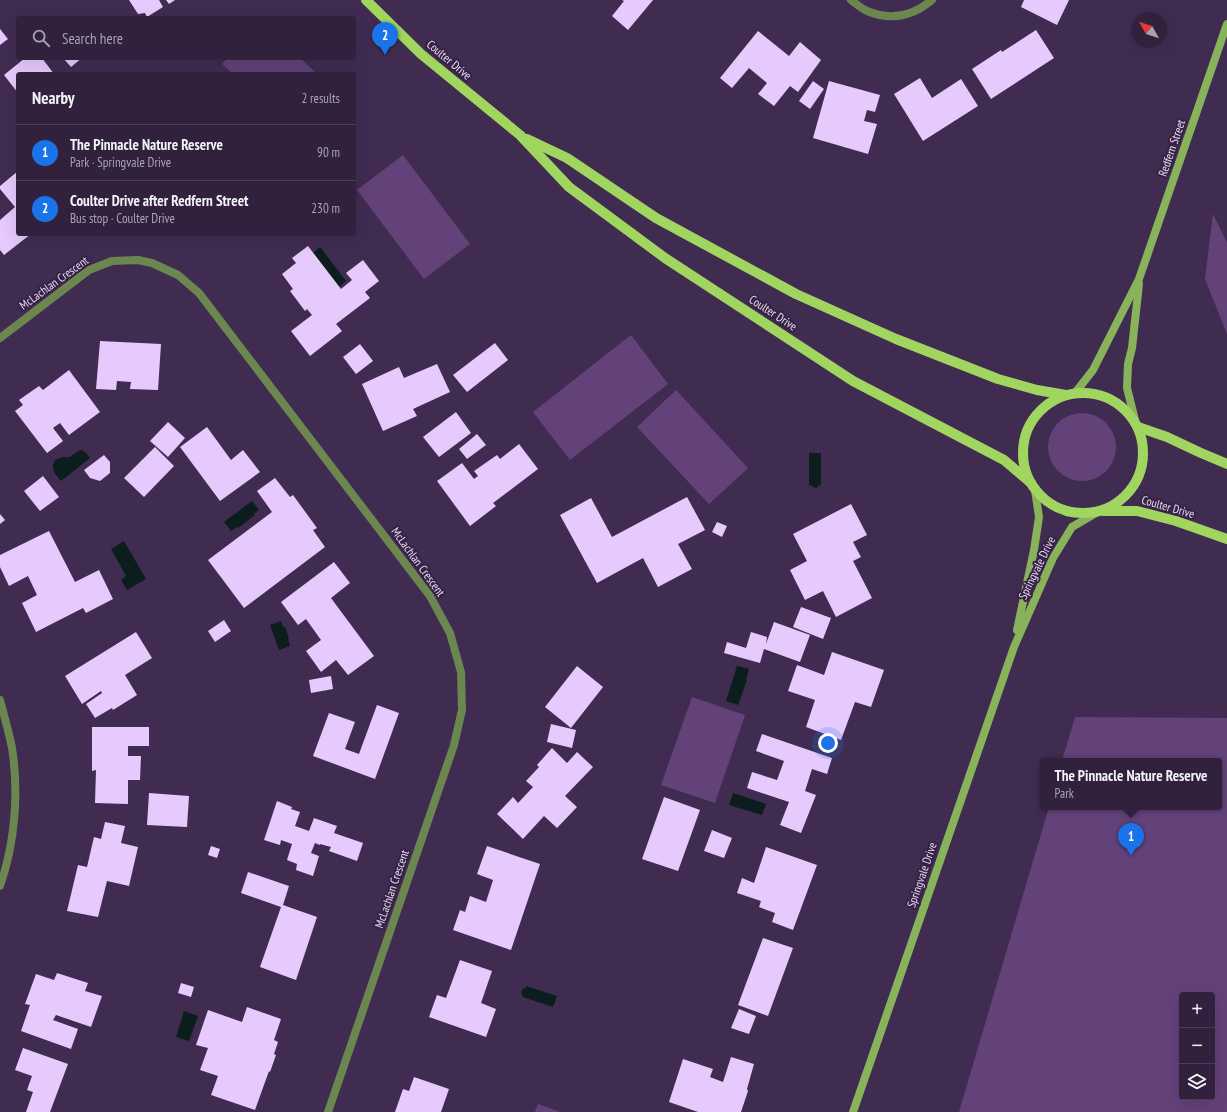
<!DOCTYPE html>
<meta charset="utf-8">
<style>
body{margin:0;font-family:"PT Sans Narrow",sans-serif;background:#3d2e48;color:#f1f3f6}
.controls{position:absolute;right:12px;bottom:12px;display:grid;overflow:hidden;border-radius:4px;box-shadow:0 4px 16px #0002}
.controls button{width:36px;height:36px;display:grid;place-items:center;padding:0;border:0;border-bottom:1px solid #4c3e57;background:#31213d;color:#f1f3f6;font:20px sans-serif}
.compass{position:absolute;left:1131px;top:12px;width:36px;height:36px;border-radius:50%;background:#31213d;box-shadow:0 4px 16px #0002;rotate:309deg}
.you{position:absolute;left:828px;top:743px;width:14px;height:14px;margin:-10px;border:3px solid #fff;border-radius:50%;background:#1a73e8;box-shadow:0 0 0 6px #1a73e833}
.badge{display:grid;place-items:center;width:26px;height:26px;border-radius:50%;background:#1a73e8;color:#fff;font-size:13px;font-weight:700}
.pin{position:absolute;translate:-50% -33px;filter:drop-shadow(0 1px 2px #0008)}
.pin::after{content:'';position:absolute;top:21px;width:14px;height:12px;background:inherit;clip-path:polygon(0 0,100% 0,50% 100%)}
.popup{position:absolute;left:1040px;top:758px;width:182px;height:52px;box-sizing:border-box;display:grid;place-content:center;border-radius:4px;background:#31213d;filter:drop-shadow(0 1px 3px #0005);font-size:13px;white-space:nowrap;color:#a8a3b0}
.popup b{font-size:15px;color:#f1f3f6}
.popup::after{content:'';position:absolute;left:50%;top:100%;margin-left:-8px;border:8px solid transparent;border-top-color:#31213d}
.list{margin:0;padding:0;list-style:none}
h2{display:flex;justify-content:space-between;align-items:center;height:52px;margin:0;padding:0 16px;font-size:17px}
h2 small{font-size:13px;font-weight:400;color:#a8a3b0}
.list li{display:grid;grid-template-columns:26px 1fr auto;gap:12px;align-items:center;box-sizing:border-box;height:56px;padding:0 16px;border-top:1px solid #4c3e57}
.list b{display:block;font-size:15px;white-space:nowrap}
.list p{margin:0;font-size:13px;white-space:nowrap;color:#a8a3b0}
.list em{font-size:13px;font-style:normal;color:#a8a3b0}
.icon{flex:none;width:22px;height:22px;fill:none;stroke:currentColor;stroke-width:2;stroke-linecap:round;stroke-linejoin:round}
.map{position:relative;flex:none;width:1227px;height:1112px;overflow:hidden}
.search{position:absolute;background:#31213d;box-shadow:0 4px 16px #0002;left:16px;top:16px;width:340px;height:44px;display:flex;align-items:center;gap:10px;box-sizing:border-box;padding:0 14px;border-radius:4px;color:#a8a3b0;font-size:15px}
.panel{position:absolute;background:#31213d;box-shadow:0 4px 16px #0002;left:16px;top:72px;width:340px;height:164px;border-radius:4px}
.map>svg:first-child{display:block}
.green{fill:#63427a;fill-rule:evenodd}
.water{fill:#0b1d1c}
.building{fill:#e7cafd}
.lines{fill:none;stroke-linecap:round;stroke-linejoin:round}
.minor{stroke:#6c8650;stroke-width:8}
.secondary{stroke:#89b35a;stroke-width:8}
.primary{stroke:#a0d560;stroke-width:10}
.labels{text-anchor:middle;stroke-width:4;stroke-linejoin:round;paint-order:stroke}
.street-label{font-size:12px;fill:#e6daf0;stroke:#372246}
</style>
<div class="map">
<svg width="1227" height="1112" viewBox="0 0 1227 1112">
<rect width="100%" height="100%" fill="#412c51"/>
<g class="green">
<path d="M228,58h72l17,16h-84l-11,-10z"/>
<path d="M403,155l67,89 -46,35 -67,-89z"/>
<path d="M1213,214l14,29v91l-22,-55z"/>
<path d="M631,335l37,49 -98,76 -37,-48z"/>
<path d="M676,390l72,78 -39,36 -72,-77z"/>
<circle cx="1082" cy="447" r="34"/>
<path d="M692,697l53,18 -30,88 -54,-18z"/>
<path d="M1075,717l152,1v394h-268l90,-305h170v-46h-157zM1182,995h30v102h-30z"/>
<path d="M538,1104l22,8h-25z"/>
</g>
<g class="water">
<path d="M320,247l26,34 -7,6 -26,-34z"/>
<path d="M82,450l3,2 5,6 -29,23c-6,-7 -11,-12 -6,-21l8,-3h7l8,-6z"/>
<path d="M809,453h12v31l-5,4 -7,-3z"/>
<path d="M252,501l7,9 -5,4 1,1 -17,13 -1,-1 -6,4 -7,-9z"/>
<path d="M124,541l22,38 -19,11 -6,-10 5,-4 -15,-27z"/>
<path d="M281,621l2,6h2l4,11 -1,1 2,7 -11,4 -9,-25z"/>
<path d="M737,666l12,3 -3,10 1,1 -9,25 -12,-4z"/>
<path d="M733,793l33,11 -4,11 -33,-10z"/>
<path d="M526,986l31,10 -4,11 -30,-10 -2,-5 3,-4h2z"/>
<path d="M184,1011l14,5 -9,25 -13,-4z"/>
</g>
<g class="building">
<path d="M129,0h30l4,7 -16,10 -2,-4 -7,1z"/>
<path d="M166,0h9l-6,4z"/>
<path d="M622,0h31l-25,30 -16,-14 12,-15z"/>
<path d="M1024,0h45l-12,25 -36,-18z"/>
<path d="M0,29l8,10 -8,6z"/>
<path d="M1036,30l18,28 -63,41 -19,-30 29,-19 1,2z"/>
<path d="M758,31l31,25 11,-14 21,18 -23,32 -8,-6 -16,20 -16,-12 9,-11 -18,-15 -17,20 -12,-10z"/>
<path d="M25,58h17l12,16h-36v19l-14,-18z"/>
<path d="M63,58h19l-11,9z"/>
<path d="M920,78l12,20 29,-19 17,27 -55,35 -29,-47z"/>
<path d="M813,81l11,8 -14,20 -11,-8z"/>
<path d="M829,81l51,14 -5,17 -8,-2 -3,11 13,3 -9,30 -55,-16z"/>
<path d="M18,171v63h13l-27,21 -4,-5v-30l15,-13 -15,-18v-3z"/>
<path d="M308,246l33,43 11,-9 -6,-7 17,-13 16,21 -14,11 5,6 -34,26 6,7 -32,25 -19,-25 21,-16 -5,-6 -2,2 -15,-20 3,-2 -11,-15 14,-11 -4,-5z"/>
<path d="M100,341l61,3 -3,46 -28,-1 1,-7 -14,-1 -1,9 -20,-1z"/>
<path d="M495,343l13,17 -41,32 -14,-17z"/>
<path d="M360,344l13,17 -17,13 -13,-17z"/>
<path d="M437,364l13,28 -37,17 4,7 -34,15 -21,-47 37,-17 5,11z"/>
<path d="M69,370l31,42 -31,23 -9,-12 -7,5 10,13 -16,12 -32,-42 8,-6 -4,-5 20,-14 4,4z"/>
<path d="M456,412l15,21 -32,24 -16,-20z"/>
<path d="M168,422l17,16 -17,19 -18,-16z"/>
<path d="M207,427l24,33 12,-10 17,22 -40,29 -40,-54z"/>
<path d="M477,434l9,11 -19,14 -8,-10z"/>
<path d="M519,444l19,25 -45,34 3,3 -26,20 -33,-45 25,-18 12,16 4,-3 -4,-5 23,-16 3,4z"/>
<path d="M155,447l19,19 -30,31 -20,-19z"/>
<path d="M104,455l6,7v11l-10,8 -10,-3 -6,-8z"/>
<path d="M43,476l16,21 -19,14 -16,-20z"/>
<path d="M275,478l15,19 3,-2 24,33 -4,2 12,17 -81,61 -36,-48 64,-48 -15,-21z"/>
<path d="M687,497l18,33 -27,14 14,25 -34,18 -15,-29 -46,25 -37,-68 31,-17 21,39z"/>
<path d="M851,504l16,31 -14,7 8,15 -8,4 19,37 -36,19 -13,-26 -18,9 -15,-30 17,-9 -14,-27z"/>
<path d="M0,514l5,6 -5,4z"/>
<path d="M717,522l10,4 -5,11 -10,-5z"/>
<path d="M49,531l26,51 24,-12 14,29 -27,14 -3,-5 -47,24 -14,-29 15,-8 -9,-19 -19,10 -9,-19v-12z"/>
<path d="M334,562l16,21 -19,15 43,58 -26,19 -12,-15 -15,12 -15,-21 15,-11 -15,-21 -8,6 -17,-23z"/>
<path d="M801,607l30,11 -8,21 -30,-12z"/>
<path d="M224,620l7,11 -16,11 -7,-11z"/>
<path d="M774,622l36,13 -10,27 -36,-13 -4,14 -36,-10 3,-11 19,6 5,-16 16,5 -1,7z"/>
<path d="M136,632l16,26 -27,17 12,20 -24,15 -1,-2 -17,10 -9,-14 16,-11 -1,-2 -19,13 -17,-28z"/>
<path d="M832,652l52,18 -13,37 -16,-5 -14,38 -35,-13 9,-27 -27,-9 9,-26 27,10z"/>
<path d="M577,666l26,21 -32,41 -26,-21z"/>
<path d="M331,676l2,13 -22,4 -2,-13z"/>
<path d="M377,705l22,8 -24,66 -62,-23 16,-43 26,9 -10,27 14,5z"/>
<path d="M551,724l25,6 -4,18 -25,-6z"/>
<path d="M92,727h57v19h-21v10h13l-1,24h-12v24l-33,-1 1,-33 -4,1z"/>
<path d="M762,734l70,24 -5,16 -15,-5 -7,22 11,4 -15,38 -21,-8 9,-23 -42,-14 5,-16 25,8 7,-19 -28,-10z"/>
<path d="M552,748l15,15 10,-11 16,15 -28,29 12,11 -20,21 -13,-12 -21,23 -26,-25 16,-17 5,6 15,-16 -7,-6 13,-14 -2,-2z"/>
<path d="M149,793l40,3 -2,31 -40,-2z"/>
<path d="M664,797l36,13 -22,61 -36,-12z"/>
<path d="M277,801l15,6 -1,2 9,3 -5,14 14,5 5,-13 23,8 -3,7 29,10 -6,18 -28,-10 2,-4 -11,-3v1l-5,-2 -4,10 8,3 -6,20 -17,-6 1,-6 -10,-4 5,-16 -11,-4 -1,5 -16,-5z"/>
<path d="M105,822l20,4 -4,17 17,4 -9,39 -22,-5 -9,36 -31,-6 11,-46 9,2 7,-30 7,2z"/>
<path d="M712,830l20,8 -8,20 -20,-7z"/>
<path d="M211,846l9,3 -3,9 -9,-3z"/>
<path d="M487,846l53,18 -29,86 -58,-20 7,-20 5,2 5,-16 16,6 7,-22 -16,-6z"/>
<path d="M766,847l51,18 -24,65 -21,-8 3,-9 -16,-6 2,-6 -24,-8 5,-15 12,5z"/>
<path d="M248,872l41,14 -6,19 34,12 -21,63 -36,-13 21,-60 -40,-14z"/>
<path d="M763,938l30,10 -25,68 -30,-11z"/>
<path d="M460,960l32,11 -11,32 15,6 -10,28 -57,-20 8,-22 9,3z"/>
<path d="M57,973l31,10 -3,8 17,5 -11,31 -35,-12 -3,5 25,9 -7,20 -50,-18 9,-26 -5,-1 11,-30 18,6z"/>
<path d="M181,983l13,4 -3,10 -13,-4z"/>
<path d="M247,1007l34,12 -7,21 4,2 -4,12 2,1 -6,17 -1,-1 -14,39 -44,-15 7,-19 -18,-6 8,-22 -12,-3 12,-35 34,12z"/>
<path d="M739,1009l17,7 -7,18 -18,-6z"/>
<path d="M23,1048l45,16 -18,48h-24l7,-20 -6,-2 5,-14 -17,-6z"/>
<path d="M731,1057l23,7 -7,25 1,2 -7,21h-43l-29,-10 14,-43 30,10 -3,8 13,5z"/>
<path d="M414,1077l35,12 -8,23h-46l8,-23 6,2z"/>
</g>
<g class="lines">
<g class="minor">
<path d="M851,0c5,4 11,9 16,11 24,10 46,5 65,-11"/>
<path d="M0,338l89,-68 23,-9 26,-1 14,3 26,12 21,18 231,303 20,37 11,39 1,38 -8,35 -126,367"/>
<path d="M0,700c4,16 9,32 12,48 7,45 3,95 -12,138"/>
</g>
<g class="secondary">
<path d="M1075,393l18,-23 46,-91 88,-255"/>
<path d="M1135,420l-8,-32 1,-24 4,-16 7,-64"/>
<path d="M1017,630l17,-80 5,-33 -4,-27"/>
<path d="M853,1112l161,-465 39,-89 19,-31 24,-14"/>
</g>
<g class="primary">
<path d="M366,0l55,54 99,81 49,52 96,71 188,123 151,79 27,23"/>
<path d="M527,139l40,19 89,60 140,76 100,45 102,40 39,11 29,5"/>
<circle cx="1083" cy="453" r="60"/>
<path d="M1138,427l29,10 34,16 26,11"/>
<path d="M1103,511h34l39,10 51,18"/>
</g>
</g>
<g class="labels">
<g class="street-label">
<text transform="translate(449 60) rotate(40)" y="4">Coulter Drive</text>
<text transform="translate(1172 148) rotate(-71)" y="4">Redfern Street</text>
<text transform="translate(54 283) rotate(-36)" y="4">McLachlan Crescent</text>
<text transform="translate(773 313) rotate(33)" y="4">Coulter Drive</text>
<text transform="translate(1168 507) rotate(16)" y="4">Coulter Drive</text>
<text transform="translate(418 562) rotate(54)" y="4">McLachlan Crescent</text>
<text transform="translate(1037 568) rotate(-64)" y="4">Springvale Drive</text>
<text transform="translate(922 875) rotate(-71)" y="4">Springvale Drive</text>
<text transform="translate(392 889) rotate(-71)" y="4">McLachlan Crescent</text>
</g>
</g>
</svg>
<div class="controls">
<button>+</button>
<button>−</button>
<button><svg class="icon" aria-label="layers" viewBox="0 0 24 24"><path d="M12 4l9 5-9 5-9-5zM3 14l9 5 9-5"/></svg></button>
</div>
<svg class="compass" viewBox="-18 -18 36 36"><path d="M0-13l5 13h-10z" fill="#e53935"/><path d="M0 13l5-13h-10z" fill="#a8a3b0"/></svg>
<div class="you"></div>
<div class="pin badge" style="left:1131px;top:856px">1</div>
<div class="popup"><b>The Pinnacle Nature Reserve</b>Park</div>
<div class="pin badge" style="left:385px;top:55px">2</div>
<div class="search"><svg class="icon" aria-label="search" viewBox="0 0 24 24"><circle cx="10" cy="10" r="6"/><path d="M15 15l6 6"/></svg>Search here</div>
<section class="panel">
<h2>Nearby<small>2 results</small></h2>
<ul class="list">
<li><span class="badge">1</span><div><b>The Pinnacle Nature Reserve</b><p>Park · Springvale Drive</p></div><em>90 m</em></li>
<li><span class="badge">2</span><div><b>Coulter Drive after Redfern Street</b><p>Bus stop · Coulter Drive</p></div><em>230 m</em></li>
</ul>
</section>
</div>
